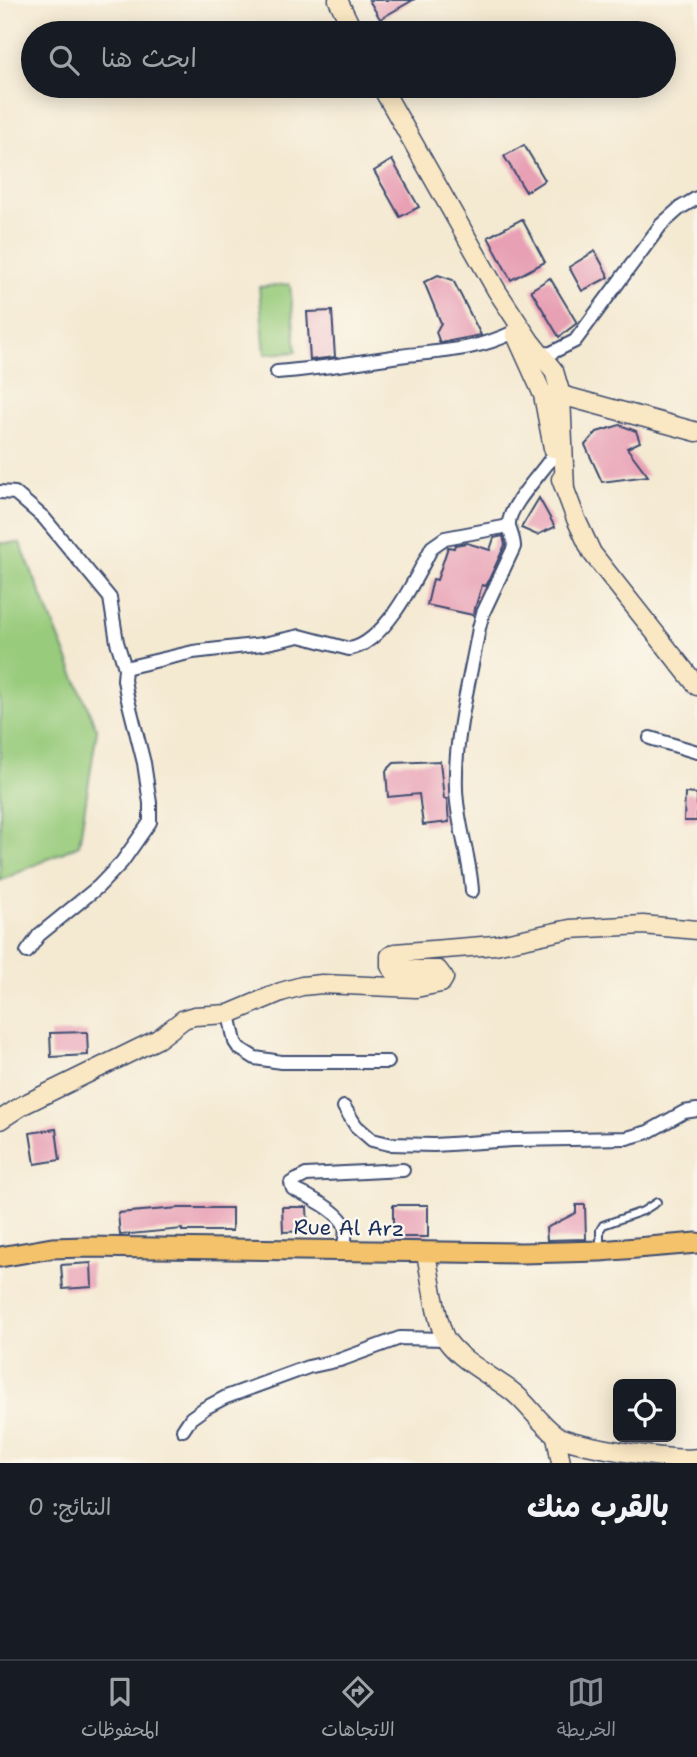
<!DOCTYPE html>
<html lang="ar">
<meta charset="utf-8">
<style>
body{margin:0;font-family:"Shantell Sans","Playpen Sans Arabic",sans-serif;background:#20242c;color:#f1f3f6;direction:rtl}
.controls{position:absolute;right:21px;bottom:21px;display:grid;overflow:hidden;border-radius:10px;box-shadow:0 4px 18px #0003}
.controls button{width:63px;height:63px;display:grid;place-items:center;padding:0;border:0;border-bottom:2px solid #363941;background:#171b24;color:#f1f3f6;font:35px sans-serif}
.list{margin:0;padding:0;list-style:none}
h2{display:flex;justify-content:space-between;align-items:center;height:91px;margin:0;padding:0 28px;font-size:30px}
h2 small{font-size:23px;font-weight:400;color:#9ea1a6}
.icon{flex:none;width:38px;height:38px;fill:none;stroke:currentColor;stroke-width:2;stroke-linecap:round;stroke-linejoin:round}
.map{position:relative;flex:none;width:697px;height:1463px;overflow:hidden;direction:ltr}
.search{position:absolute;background:#171b24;box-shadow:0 4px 18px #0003;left:21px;right:21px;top:21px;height:77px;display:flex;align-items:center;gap:18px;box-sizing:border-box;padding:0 24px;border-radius:38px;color:#9ea1a6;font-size:26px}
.sheet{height:196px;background:#171b24}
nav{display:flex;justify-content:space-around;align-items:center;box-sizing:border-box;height:98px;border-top:2px solid #363941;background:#171b24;font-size:19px;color:#9ea1a6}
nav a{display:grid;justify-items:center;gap:4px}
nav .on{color:#8c9099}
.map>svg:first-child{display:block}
.green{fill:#98cb7c;stroke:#5a7d6d;stroke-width:2}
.building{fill:#e8a0b5}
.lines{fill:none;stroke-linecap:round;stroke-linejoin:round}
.lane-casing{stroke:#3c4b6f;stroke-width:10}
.street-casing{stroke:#3c4b6f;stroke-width:16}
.secondary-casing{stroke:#3c4b6f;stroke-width:21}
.primary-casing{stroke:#3c4b6f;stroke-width:23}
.lane{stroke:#fff;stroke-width:6}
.street{stroke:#fff;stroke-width:12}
.secondary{stroke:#fae7c3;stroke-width:18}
.primary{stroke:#f3c26a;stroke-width:19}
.labels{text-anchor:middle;stroke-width:5;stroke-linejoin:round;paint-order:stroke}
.street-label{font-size:21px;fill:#1b2f5e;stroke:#fbf7ec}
</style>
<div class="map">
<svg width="697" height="1463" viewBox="0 0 697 1463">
<rect width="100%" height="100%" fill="#fbf7ec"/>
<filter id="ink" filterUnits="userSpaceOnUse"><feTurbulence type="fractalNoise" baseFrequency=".0143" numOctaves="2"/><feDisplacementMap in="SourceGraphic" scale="14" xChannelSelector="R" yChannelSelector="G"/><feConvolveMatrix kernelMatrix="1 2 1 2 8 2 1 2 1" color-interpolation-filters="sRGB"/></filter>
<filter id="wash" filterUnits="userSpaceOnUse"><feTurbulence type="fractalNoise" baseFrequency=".00686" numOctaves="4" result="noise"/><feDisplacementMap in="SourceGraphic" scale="28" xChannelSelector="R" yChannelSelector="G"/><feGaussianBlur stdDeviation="1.57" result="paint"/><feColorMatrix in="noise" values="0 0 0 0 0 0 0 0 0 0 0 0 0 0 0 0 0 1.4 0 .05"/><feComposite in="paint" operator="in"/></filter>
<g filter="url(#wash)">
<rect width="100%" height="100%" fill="#f4e9d1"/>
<g class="green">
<path d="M290,284l6,68 -31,2 -6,-67z"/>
<path d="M0,543h20l77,187 -18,115 -79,36z"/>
</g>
<g id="blocks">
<g class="building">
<path d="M369,0h44l-33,19z"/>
<path d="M335,24l1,9h-26v-5z"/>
<path d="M524,145l21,35 -19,12 -22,-36z"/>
<path d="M392,160l27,47 -19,10 -26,-46z"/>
<path d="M522,219l23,43 -34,18 -23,-43z"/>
<path d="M595,251l14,26 -27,14 -13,-24z"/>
<path d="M438,275l15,5 28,55 -41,8 -4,-11 5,-9 -17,-41z"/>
<path d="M550,278l27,45 -18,14 -28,-47z"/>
<path d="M332,311l3,46 -25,3 -3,-48z"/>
<path d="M620,425l16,6 4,11 -13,6 21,28 -46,6 -17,-37 12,-13z"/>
<path d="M539,498l16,29 -18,8 -16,-7z"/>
<path d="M503,536l2,9 -19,41 -4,-1 -9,30 -46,-10 6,-26 4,1 11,-33 6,1 1,-3 12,-2 23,7 4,-12z"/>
<path d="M440,761l4,38h3l2,23 -26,3 -4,-31 -31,3 -2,-26 8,-8z"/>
<path d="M685,793l12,1v27h-13z"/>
<path d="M87,1032l1,23 -37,2 -1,-24z"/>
<path d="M56,1129l4,31 -25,4 -5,-31z"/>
<rect x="393" y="1205" width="35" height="32"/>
<path d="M576,1205h9l1,34 -39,1 -1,-12 30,-15z"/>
<path d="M282,1207h25l1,24 -25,1z"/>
<path d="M179,1208h53v23h-50v-2l-62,6 -2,-22z"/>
<path d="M91,1263l1,24 -29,2 -2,-24z"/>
</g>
</g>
</g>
<g filter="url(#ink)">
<use href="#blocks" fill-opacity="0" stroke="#3c4b6f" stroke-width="2"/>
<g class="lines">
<g class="lane-casing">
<path id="lane" d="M600,1249v-19l3,-5 40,-14 14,-9"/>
</g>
<g class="street-casing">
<g id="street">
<path d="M540,354l11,-1 24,-12 86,-116 19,-17 17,-10"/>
<path d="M277,372c41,-3 81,-10 122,-16 42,-5 76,-5 115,-24"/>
<path d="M0,492l15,1 29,25 66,80 7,44 8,26 -1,12 3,16 17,67 6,40v19l-28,40 -24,25 -59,48 -12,17"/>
<path d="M125,668l68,-16 70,-8 37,-8 49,13c36,-5 68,-73 83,-102l13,-9 64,-12"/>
<path d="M650,738l47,14"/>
<path d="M472,891c-2,-35 -15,-67 -16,-102 -2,-53 14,-109 23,-161l4,-15 31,-66c0,-9 -4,-14 -5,-22 -2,-18 36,-55 45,-71"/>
<path d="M229,1014l6,28 4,6 16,10 26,4h107"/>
<path d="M344,1107l12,19 16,14 17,4 45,1 79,-5 114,-2 21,-6 36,-20 13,-2"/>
<path d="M343,1251c1,-8 4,-17 2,-24 -4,-15 -38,-32 -52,-38l-2,-6 15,-8 97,-5"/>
<path d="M183,1430l8,-12 14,-10 21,-11 82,-30 32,-7 60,-22 46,1"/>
</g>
</g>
<g class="secondary-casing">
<g id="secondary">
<path d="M338,0l16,33"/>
<path d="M381,86l116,205 33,50 24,30 7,24 4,95"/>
<path d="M515,333l28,62 10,53"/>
<path d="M551,395h10l136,37"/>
<path d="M561,479l15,40 16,34 105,133"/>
<path d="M0,1120l23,-15 135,-66 26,-20 10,-3 35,-2 52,-22 21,-6 20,-2 94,4 25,-5 3,-5 -6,-8h-45l-3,-4v-10l5,-3 100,-8 75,-16 73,-4 54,5"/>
<path d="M426,1253c4,20 10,72 21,88 16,22 46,35 67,52 15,12 26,31 42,42 15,11 123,27 141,23"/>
<path d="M556,1436l5,27"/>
</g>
</g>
<g class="primary-casing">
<path id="primary" d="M0,1257l52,-9 33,-1 437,6 78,-2 97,-8"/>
</g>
<use href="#lane" class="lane"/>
<use href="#street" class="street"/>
<use href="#secondary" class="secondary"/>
<use href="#primary" class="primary"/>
</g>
</g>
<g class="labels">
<g class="street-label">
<text transform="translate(349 1228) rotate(1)" y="7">Rue Al Arz</text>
</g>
</g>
</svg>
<div class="controls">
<button><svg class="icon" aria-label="locate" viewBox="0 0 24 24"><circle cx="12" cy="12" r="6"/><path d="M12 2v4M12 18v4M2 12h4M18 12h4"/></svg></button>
</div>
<div class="search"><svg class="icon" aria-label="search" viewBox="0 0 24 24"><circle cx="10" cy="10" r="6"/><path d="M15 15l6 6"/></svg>ابحث هنا</div>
</div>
<section class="sheet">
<h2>بالقرب منك<small>النتائج: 0</small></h2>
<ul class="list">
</ul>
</section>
<nav>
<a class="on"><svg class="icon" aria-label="map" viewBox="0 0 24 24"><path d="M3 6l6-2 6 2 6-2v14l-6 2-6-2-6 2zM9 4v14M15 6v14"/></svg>الخريطة</a>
<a><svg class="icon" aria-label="directions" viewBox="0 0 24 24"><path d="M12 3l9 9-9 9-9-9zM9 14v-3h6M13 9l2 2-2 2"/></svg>الاتجاهات</a>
<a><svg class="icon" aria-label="saved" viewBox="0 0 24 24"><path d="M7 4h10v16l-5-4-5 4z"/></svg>المحفوظات</a>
</nav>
